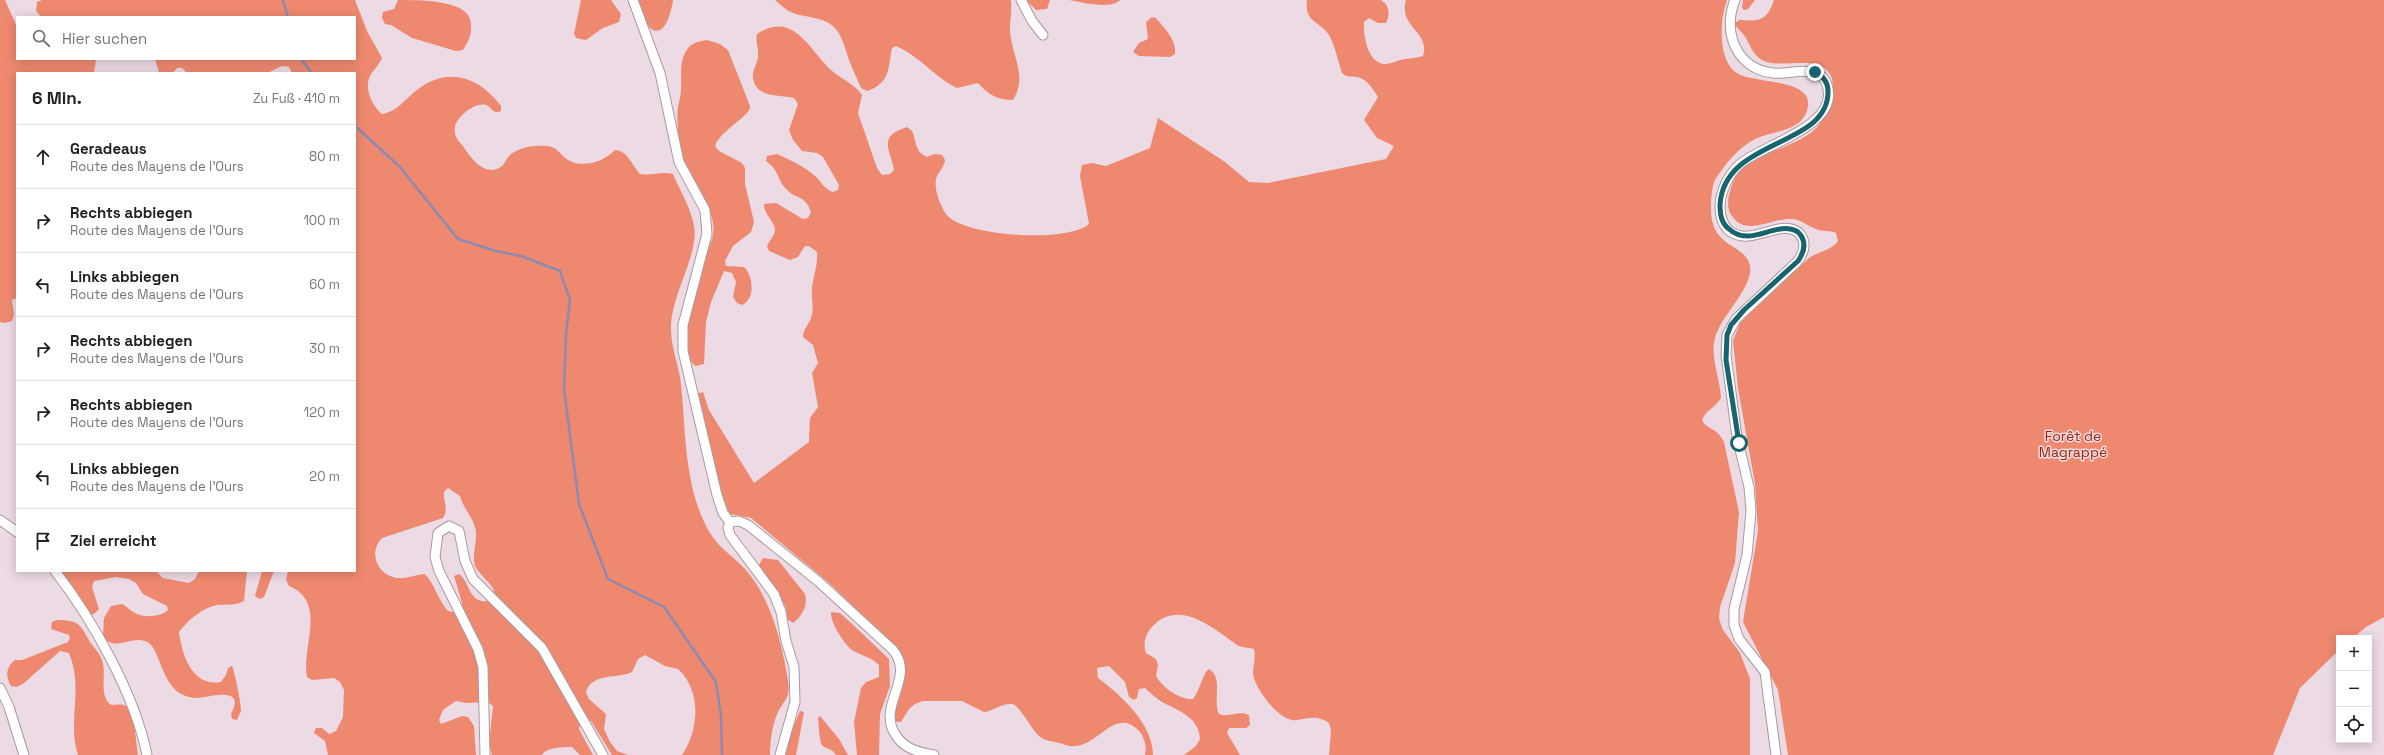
<!DOCTYPE html>
<html lang="de">
<meta charset="utf-8">
<style>
body{margin:0;font-family:"Space Grotesk",sans-serif;background:#f2f2f2;color:#202124}
.controls{position:absolute;right:12px;bottom:12px;display:grid;overflow:hidden;border-radius:0px;box-shadow:0 2px 10px #0003}
.controls button{width:36px;height:36px;display:grid;place-items:center;padding:0;border:0;border-bottom:1px solid #e0e0e0;background:#fff;color:#202124;font:20px sans-serif}
.stop{position:absolute;width:12px;height:12px;margin:-9px;border:3px solid #18646e;border-radius:50%;background:#fff}
.stop.end{background:#18646e;border-color:#fff;box-shadow:0 1px 4px #0008}
.list{margin:0;padding:0;list-style:none}
h2{display:flex;justify-content:space-between;align-items:center;height:52px;margin:0;padding:0 16px;font-size:17px}
h2 small{font-size:13px;font-weight:400;color:#757577}
.list li{display:grid;grid-template-columns:26px 1fr auto;gap:12px;align-items:center;box-sizing:border-box;height:64px;padding:0 16px;border-top:1px solid #e0e0e0}
.list b{display:block;font-size:15px;white-space:nowrap}
.list p{margin:0;font-size:13px;white-space:nowrap;color:#757577}
.list em{font-size:13px;font-style:normal;color:#757577}
.icon{flex:none;width:22px;height:22px;fill:none;stroke:currentColor;stroke-width:2;stroke-linecap:round;stroke-linejoin:round}
.map{position:relative;flex:none;width:2384px;height:755px;overflow:hidden}
.search{position:absolute;background:#fff;box-shadow:0 2px 10px #0003;left:16px;top:16px;width:340px;height:44px;display:flex;align-items:center;gap:10px;box-sizing:border-box;padding:0 14px;border-radius:0px;color:#757577;font-size:15px}
.panel{position:absolute;background:#fff;box-shadow:0 2px 10px #0003;left:16px;top:72px;width:340px;height:500px;border-radius:0px}
.map>svg:first-child{display:block}
.forest{fill:#ee896f;fill-rule:evenodd}
.lines{fill:none;stroke-linecap:round;stroke-linejoin:round}
.stream{stroke:#8e89b1;stroke-width:2.5}
.minor-casing{stroke:#a999a2;stroke-width:11}
.minor{stroke:#fff;stroke-width:9}
.route{stroke:#18646e;stroke-width:5}
.labels{text-anchor:middle;stroke-width:3;stroke-linejoin:round;paint-order:stroke}
.park-label{font-size:14px;fill:#9d2600;stroke:#ecdae4}
</style>
<div class="map">
<svg width="2384" height="755" viewBox="0 0 2384 755">
<rect width="100%" height="100%" fill="#ecdae4"/>
<g class="forest">
<path d="M0,0h5l12,27v32h79l-2,14h-77v225l-5,2 2,15 -2,6 -7,2 -5,-1z"/>
<path d="M42,0h313l12,31 15,27c-4,9 -9,12 -12,18 -6,12 2,30 12,38 15,-2 23,-15 35,-24 31,-24 62,-13 84,16v5c-8,4 -9,-4 -15,-6 -11,-3 -28,11 -31,21 -2,12 5,15 10,23 7,11 22,29 37,17 3,-3 4,-7 7,-10 9,-9 25,-11 37,-10 12,0 14,10 24,15 15,7 35,0 45,-11 12,0 17,15 25,24 11,2 22,-3 33,0 7,17 18,34 21,52 6,27 -25,72 -23,106 1,18 8,34 10,52 5,49 3,105 29,149 8,14 24,24 35,36 26,29 37,74 43,112 3,17 -4,19 -10,31 -6,13 -8,29 -8,43h-88c17,-25 20,-64 -4,-86l-13,-3 -20,-11 -7,4 -6,13c-13,7 -40,0 -46,20l3,7 17,15 -2,15 6,13 7,9 11,4h-16l-21,-34 -5,-1 -6,5 -1,4 14,26h-13l-8,-8c-9,0 -25,0 -30,8h-50l-3,-11 4,-38 -5,-4 -22,1 -10,-2 -13,9 -4,10 2,4 21,-8 6,1 6,9 2,29h-148l-3,-14 -11,-8 2,-5h6l7,6 7,-3 7,-14 1,-27 -4,-8 -6,-4 -22,2 -5,-3c-6,-30 21,-75 -18,-91l-3,-6 2,-9h67v-498h-63l-3,-6 -7,-1 -15,7h-80l-5,-5h-5l-4,5h-14l-4,-14h200v-42h-314l-5,-6 1,-9zM448,488l12,8c3,12 12,20 15,31 4,13 -5,29 1,41 5,8 13,13 18,22l-6,11c-20,3 -18,-20 -29,-27l-5,2 8,27 -1,4 -8,5 -5,-1c-9,-9 -16,-33 -24,-37 -9,1 -18,5 -28,4 -19,-4 -28,-25 -14,-40l61,-20c6,-9 0,-16 1,-26z"/>
<path d="M398,0c22,0 66,0 72,19 3,13 0,20 -7,31l-7,1 -44,-13 -21,-13 -6,-1 -3,-6 1,-6 11,-3z"/>
<path d="M581,0h30l10,14 -2,8 -16,6 -17,12 -10,-2 -2,-4z"/>
<path d="M638,0h35c-1,8 -7,36 -20,30 -8,-4 -12,-22 -15,-30z"/>
<path d="M775,0h236c1,10 -1,21 -1,31 2,26 18,45 3,69 -16,0 -24,-5 -35,-17l-21,5c-23,-11 -36,-31 -61,-42l-4,2c-4,19 -1,35 -25,43l-6,-3c-3,-8 -7,-15 -10,-23 -7,-17 -8,-38 -29,-45 -23,-7 -27,-1 -47,-20z"/>
<path d="M1026,0h24l-3,9 -11,1z"/>
<path d="M1069,0h51c-9,10 -39,2 -51,0z"/>
<path d="M1307,0h74c9,6 9,14 5,23h-8l-9,-5 -5,4c-1,14 4,43 22,42 7,-1 13,-4 19,-5 6,-1 11,-1 18,-3 8,-24 -25,-29 -17,-56h321c-5,14 -6,27 -5,41 1,12 5,26 15,32 16,11 75,5 71,33 -4,26 -34,24 -53,33 -16,8 -31,26 -40,41 -3,7 -4,18 -4,27 -1,43 34,35 39,59 3,20 -24,45 -32,64 -11,22 2,45 3,68 -5,9 -15,12 -19,22 5,10 15,7 22,22l15,70 -4,51 -15,44 -1,12 4,11 17,23 10,26v76h-421l2,-25 -2,-7c-11,-8 -20,-5 -32,-3 -17,3 -42,-31 -44,-46 0,-9 3,-16 1,-25 -5,-2 -12,-1 -17,-4 -24,-17 -59,-48 -86,-17 -6,7 -8,17 -5,25l10,6 2,6 -2,11c6,11 23,24 37,23 7,-9 10,-26 16,-30 15,9 3,31 10,45 10,4 20,-4 30,1l1,10 -4,3h-17l-2,5 13,22h-56l12,-9 4,-7c-1,-22 -21,-28 -38,-37 -6,-4 -12,-9 -17,-14l-6,1 -2,9 -3,2 -5,-3 -4,-15 -16,-16 -12,2 1,10c23,17 55,46 55,77h-8c2,-8 0,-16 -5,-23 -24,-27 -40,13 -66,14 -6,1 -10,-2 -15,-3 -7,-2 -14,-2 -20,-7 -8,-7 -20,-32 -27,-32 -10,-1 -19,7 -28,8l-22,-11h-39l-8,3 -6,5 -8,13h-4l-3,-3c1,-27 23,-45 3,-71l-69,-66 -77,-64 -21,-4 -7,-16 -27,-104 7,-2 6,18 45,73 55,-41 1,-24 8,-11 -6,-34 6,-10 -5,-18 -10,-8c0,-9 8,-14 9,-23 2,-8 -1,-16 0,-25 1,-13 6,-23 5,-37l-8,-6h-4l-7,11 -8,3 -21,-9 -2,-5c2,-4 5,-8 7,-12 5,-10 -11,-19 -10,-30l12,-1 27,16 5,-1 3,-6c-6,-18 -15,-12 -25,-23 -9,-10 -7,-19 -20,-28l1,-5 10,-2c13,6 27,12 38,22 7,6 9,13 18,16l5,-2 1,-5 -16,-28 -6,-4 -15,-2 -9,-11 -4,-10 9,-26 -4,-6c-14,-4 -39,1 -41,-21 -1,-7 5,-14 5,-21 1,-8 -3,-14 -1,-22 37,-24 52,16 74,36 10,9 24,14 31,25l-4,18 19,55 5,7 8,-1 4,-4c-4,-22 -17,-33 13,-43l5,4c5,11 2,20 15,26l8,-3 7,1 3,5c-1,8 -7,12 -9,19 -2,11 4,26 10,35 17,23 122,29 143,10l-9,-48 2,-11 10,-2 14,3 44,-18 8,-30 67,44 24,20 19,1 118,-24 8,-13 -17,-8 -13,-18 14,-23c-5,-8 -11,-18 -21,-20 -6,-1 -10,1 -15,-4 -4,-12 -7,-27 -13,-38 -9,-14 -25,-12 -22,-35z"/>
<path d="M1743,0h12l-7,9 -4,1 -2,-2z"/>
<path d="M1774,0h610v617l-18,10 -13,11h-14v12l-39,38 -27,67h-485l-10,-65 -35,-68 15,-91 -3,-47 -17,-96 -5,-47 7,-18 9,-9 60,-56c9,-6 23,-8 29,-17l-2,-8c-7,-3 -13,-1 -20,-4 -9,-3 -15,-10 -25,-10 -19,-1 -45,18 -59,-3 -8,-10 -2,-27 3,-38 10,-24 65,-30 83,-52 5,-7 8,-15 11,-22 3,-8 6,-22 1,-30 -11,-20 -49,-5 -66,-13 -10,-5 -13,-13 -18,-23 -3,-5 -8,-9 -12,-14l5,-4c19,1 28,2 35,-20z"/>
<path d="M1152,17l4,1c8,10 21,22 19,36l-5,3 -31,-1 -6,-4 6,-9 9,-4 -2,-17z"/>
<path d="M707,40l13,4 8,6 22,56c1,10 -30,24 -35,40l4,5 23,12 3,5v16l9,38 -3,10 -18,14 -8,15 1,5 18,1c9,8 12,32 -2,38l-5,-2 -4,-6 3,-15 -4,-9 -8,-2 -13,31 -5,20 -2,42 -8,2c-23,-12 3,-93 10,-113 2,-5 5,-9 6,-14 8,-30 -20,-50 -28,-77 -5,-17 -8,-38 -6,-55 1,-6 3,-11 3,-18 1,-14 -3,-31 9,-43 5,-4 11,-5 17,-6z"/>
<path d="M763,558l15,2 27,34c3,12 -3,22 -12,29l-6,-4 -1,-11 -9,-18 -18,-25z"/>
<path d="M60,571h96l7,7 26,5 6,-4 4,-8h48l-3,30c-9,5 -17,3 -27,4 -15,3 -29,15 -38,27 3,23 13,55 42,50l5,-7 2,-7 4,-2c2,3 10,41 9,45 -1,3 -3,6 -4,9l-5,-1 -1,-5c16,-30 -24,-16 -35,-16 -4,0 -11,-2 -15,-4 -19,-11 -21,-42 -32,-51 -15,-10 -33,10 -46,-6l1,-19 7,-12 11,-2c5,2 8,7 13,9 8,5 26,4 33,-3l-1,-4 -24,-12 -7,-11 -7,-4 -13,-2 -22,4 -2,6 7,22 -5,5h-5z"/>
<path d="M262,571h12l-10,26 -4,2 -5,-3z"/>
<path d="M831,612l9,1 10,9 39,37 1,27 -10,28 -1,41h-22l-3,-33 7,-34 5,-6 13,-5v-12c-9,-9 -18,-9 -27,-15 -8,-6 -22,-28 -21,-38z"/>
<path d="M57,620c22,0 23,4 33,22 5,7 11,12 13,22 3,13 -4,32 8,41 4,0 9,-1 13,0 11,3 12,39 14,50h-60c-11,-35 6,-65 -9,-102l-9,-2 -36,32 -7,4 -6,-1c-6,-10 -5,-19 4,-26h7l46,-18 2,-4 -1,-3 -18,-6 1,-7z"/>
<path d="M800,711l4,1 -8,43h-14z"/>
<path d="M820,716l19,23 9,16h-12c-4,-7 -8,-5 -13,-9 -4,-2 -4,-23 -5,-28z"/>
</g>
<g class="lines">
<g class="stream">
<path d="M283,0l5,17"/>
<path d="M301,59l11,14"/>
<path d="M355,126l44,40 59,73 38,12 25,5 39,15 10,29 -4,34 -2,55 15,115 29,75 56,28 52,75 5,34 1,39"/>
</g>
<g class="minor-casing">
<g id="minor">
<path d="M633,0l27,73 19,89 26,48 2,24 -24,91v26l34,144 6,18 7,9"/>
<path d="M1021,0l11,21 11,14"/>
<path d="M1735,0c-13,31 1,69 38,73 13,2 26,-4 39,-1 7,1 13,6 15,13 14,42 -67,60 -88,80 -11,10 -18,26 -19,40 0,11 2,21 11,27 22,14 46,-13 67,0 9,9 7,19 0,29l-62,58 -9,16 -1,20 11,82 12,50 2,24 -4,44 -13,54v16l5,14 26,33 11,83"/>
<path d="M0,520l17,12"/>
<path d="M730,522l9,-1 9,4 71,57 74,68c23,28 -16,55 2,84 9,15 23,18 39,21"/>
<path d="M730,522l-2,6 2,7 44,59 7,18 5,29 8,26 1,35 -15,53"/>
<path d="M55,571c38,49 80,124 92,184"/>
<path d="M0,688l9,19 15,48"/>
<path d="M485,755l-2,-88 -5,-18 -39,-78 -4,-14 3,-24 11,-7 10,5 6,30 8,18 69,69 61,107"/>
</g>
</g>
<use href="#minor" class="minor"/>
</g>
<g class="lines">
<path class="route" d="M1739,443l-13,-83 1,-25 4,-10 13,-15 54,-49c7,-10 9,-20 0,-29 -22,-13 -47,17 -69,-3 -8,-6 -9,-15 -9,-25 5,-67 109,-56 108,-113 0,-8 -5,-15 -13,-19"/>
</g>
<g class="labels">
<g class="park-label">
<text x="2073" y="441">Forêt de<tspan x="2073" dy="16">Magrappé</tspan></text>
</g>
</g>
</svg>
<div class="controls">
<button>+</button>
<button>−</button>
<button><svg class="icon" aria-label="locate" viewBox="0 0 24 24"><circle cx="12" cy="12" r="6"/><path d="M12 2v4M12 18v4M2 12h4M18 12h4"/></svg></button>
</div>
<div class="stop" style="left:1739px;top:443px"></div>
<div class="stop end" style="left:1815px;top:72px"></div>
<div class="search"><svg class="icon" aria-label="search" viewBox="0 0 24 24"><circle cx="10" cy="10" r="6"/><path d="M15 15l6 6"/></svg>Hier suchen</div>
<section class="panel">
<h2>6 Min.<small>Zu Fuß · 410 m</small></h2>
<ul class="list">
<li><svg class="icon" aria-label="ahead" viewBox="0 0 24 24"><path d="M12 20V5M6 11l6-6 6 6"/></svg><div><b>Geradeaus</b><p>Route des Mayens de l'Ours</p></div><em>80 m</em></li>
<li><svg class="icon" aria-label="right" viewBox="0 0 24 24"><path d="M7 20v-9h11M14 6l5 5-5 5"/></svg><div><b>Rechts abbiegen</b><p>Route des Mayens de l'Ours</p></div><em>100 m</em></li>
<li><svg class="icon" aria-label="left" viewBox="0 0 24 24"><path d="M17 20v-9H6M10 6l-5 5 5 5"/></svg><div><b>Links abbiegen</b><p>Route des Mayens de l'Ours</p></div><em>60 m</em></li>
<li><svg class="icon" aria-label="right" viewBox="0 0 24 24"><path d="M7 20v-9h11M14 6l5 5-5 5"/></svg><div><b>Rechts abbiegen</b><p>Route des Mayens de l'Ours</p></div><em>30 m</em></li>
<li><svg class="icon" aria-label="right" viewBox="0 0 24 24"><path d="M7 20v-9h11M14 6l5 5-5 5"/></svg><div><b>Rechts abbiegen</b><p>Route des Mayens de l'Ours</p></div><em>120 m</em></li>
<li><svg class="icon" aria-label="left" viewBox="0 0 24 24"><path d="M17 20v-9H6M10 6l-5 5 5 5"/></svg><div><b>Links abbiegen</b><p>Route des Mayens de l'Ours</p></div><em>20 m</em></li>
<li><svg class="icon" aria-label="arrive" viewBox="0 0 24 24"><path d="M6 21V4h12l-3 4 3 4H6"/></svg><div><b>Ziel erreicht</b></div></li>
</ul>
</section>
</div>
